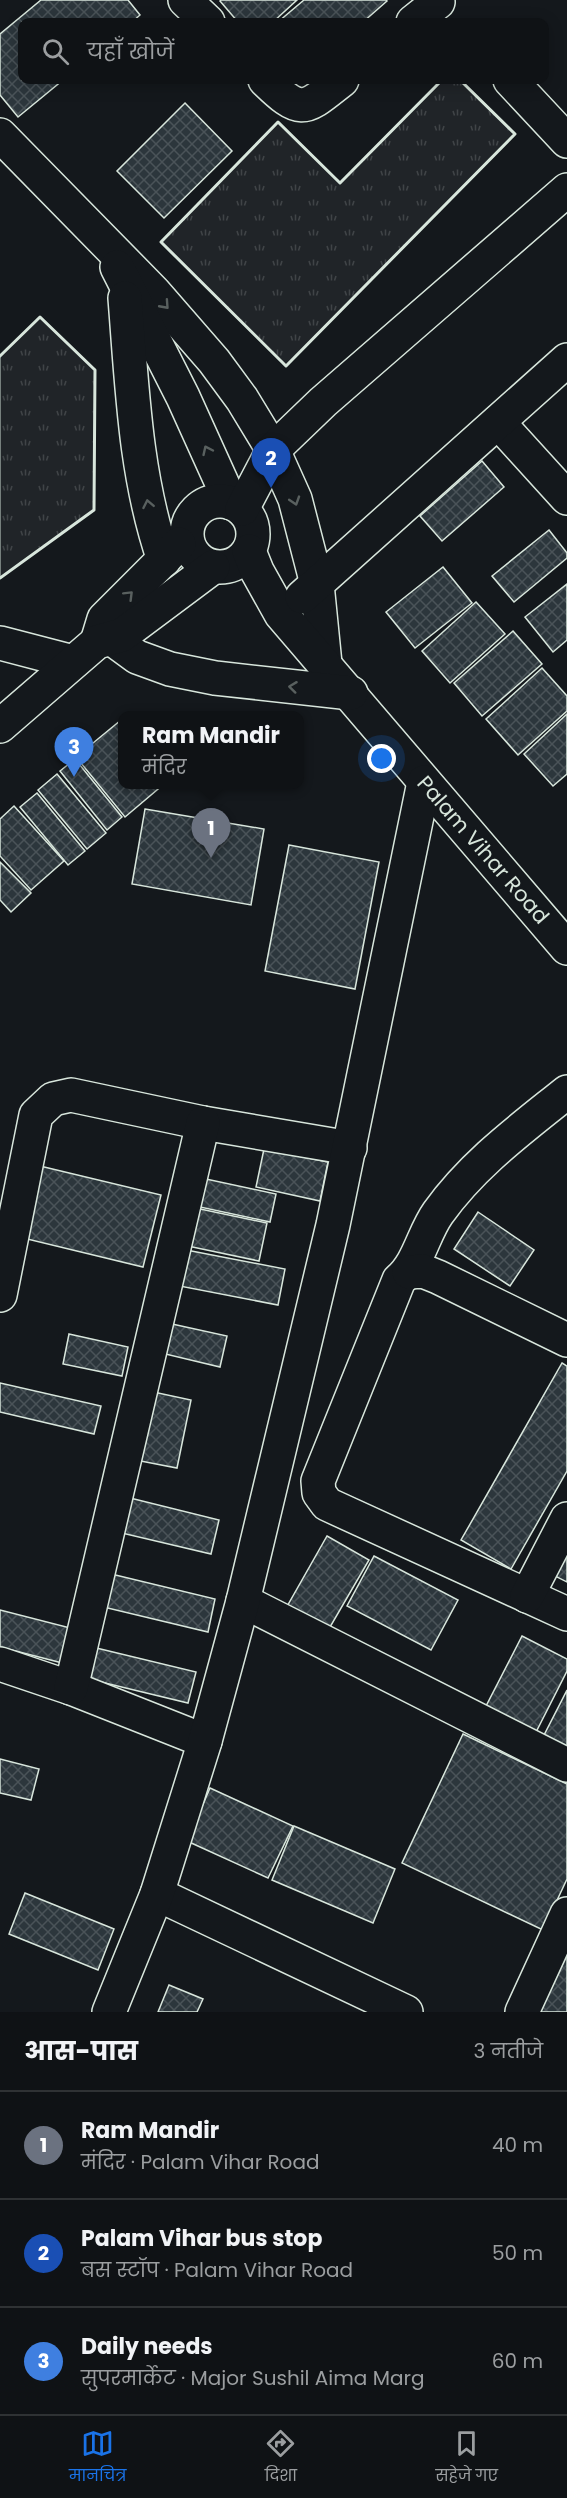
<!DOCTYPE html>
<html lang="hi">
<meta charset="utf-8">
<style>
body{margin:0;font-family:Poppins,"Noto Sans Devanagari",sans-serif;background:#181b1e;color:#f1f3f6}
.you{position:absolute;left:382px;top:759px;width:21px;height:21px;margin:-15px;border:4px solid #fff;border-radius:50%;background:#1a73e8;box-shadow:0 0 0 9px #1a73e833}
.badge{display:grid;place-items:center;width:39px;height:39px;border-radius:50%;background:#1a73e8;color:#fff;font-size:20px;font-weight:700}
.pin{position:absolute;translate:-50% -50px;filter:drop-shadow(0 2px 3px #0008)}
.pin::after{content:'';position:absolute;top:32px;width:21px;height:18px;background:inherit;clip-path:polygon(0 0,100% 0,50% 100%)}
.popup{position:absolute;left:118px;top:711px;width:186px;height:78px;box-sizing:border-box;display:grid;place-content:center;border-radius:12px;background:#0f1215;filter:drop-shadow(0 2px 4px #0005);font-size:20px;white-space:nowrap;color:#9b9ea0}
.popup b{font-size:22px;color:#f1f3f6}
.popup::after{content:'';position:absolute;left:50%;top:100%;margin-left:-12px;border:12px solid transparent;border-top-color:#0f1215}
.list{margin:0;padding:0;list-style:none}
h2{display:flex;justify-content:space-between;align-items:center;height:78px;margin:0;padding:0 24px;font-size:26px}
h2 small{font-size:20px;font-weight:400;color:#9b9ea0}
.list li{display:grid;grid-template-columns:39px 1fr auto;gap:18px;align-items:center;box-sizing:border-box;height:108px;padding:0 24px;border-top:2px solid #2f3234}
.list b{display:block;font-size:22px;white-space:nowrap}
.list p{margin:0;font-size:20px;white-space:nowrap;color:#9b9ea0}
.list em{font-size:20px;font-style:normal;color:#9b9ea0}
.icon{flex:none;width:33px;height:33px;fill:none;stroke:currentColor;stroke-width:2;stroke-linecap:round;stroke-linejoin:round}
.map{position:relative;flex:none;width:567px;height:2012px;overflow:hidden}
.search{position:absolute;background:#0f1215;box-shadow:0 3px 15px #0003;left:18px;right:18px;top:18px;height:66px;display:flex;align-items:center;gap:15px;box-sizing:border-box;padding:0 21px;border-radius:12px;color:#9b9ea0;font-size:22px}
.sheet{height:402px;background:#0f1215}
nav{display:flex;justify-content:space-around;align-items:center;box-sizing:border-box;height:84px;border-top:2px solid #2f3234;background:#0f1215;font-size:16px;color:#9b9ea0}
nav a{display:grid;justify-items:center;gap:3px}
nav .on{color:#1a73e8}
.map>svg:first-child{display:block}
.park{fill:url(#park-tufts);stroke:#939e99;stroke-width:1.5}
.building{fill:url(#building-cross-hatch);stroke:#d8e6dc;stroke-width:1.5}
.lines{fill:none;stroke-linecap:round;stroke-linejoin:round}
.minor-casing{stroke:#d8e6dc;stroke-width:36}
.minor{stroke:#14181c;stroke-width:33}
.wall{stroke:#d8e6dc;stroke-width:3}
.oneway{stroke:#59605f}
.labels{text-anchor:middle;stroke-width:4.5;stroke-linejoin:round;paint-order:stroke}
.street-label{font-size:21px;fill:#d8e6dc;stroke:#14181c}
</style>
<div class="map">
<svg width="567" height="2012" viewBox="0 0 567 2012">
<defs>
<pattern id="park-tufts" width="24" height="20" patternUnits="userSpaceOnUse" patternTransform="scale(1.5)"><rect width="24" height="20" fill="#202428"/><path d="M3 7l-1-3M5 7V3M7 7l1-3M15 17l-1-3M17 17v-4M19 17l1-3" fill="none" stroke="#404447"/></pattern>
<pattern id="building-cross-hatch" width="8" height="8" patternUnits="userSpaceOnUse" patternTransform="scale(1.5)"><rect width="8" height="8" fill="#2c363c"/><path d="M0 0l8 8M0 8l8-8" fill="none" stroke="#4a5358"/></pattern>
</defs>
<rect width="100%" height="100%" fill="#14181c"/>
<g class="park">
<path d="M442,80h18l55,54 -229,232 -125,-124 117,-120 62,61z"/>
<path d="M40,317l55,53 -1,140 -94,68v-222z"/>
</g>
<g class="building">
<path d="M41,0h87l12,15 -8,7h-110v58h41l-45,37 -18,-22v-61z"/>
<path d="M221,0h76l-24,22h-35l-18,-21z"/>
<path d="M304,0h82l1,1 -24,21h-85z"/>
<path d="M185,103l47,48 -68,67 -47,-47z"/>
<path d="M482,461l22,26 -62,54 -22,-25z"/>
<path d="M549,530l18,23v5l-53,44 -22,-26z"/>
<path d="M443,567l29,36 -57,45 -29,-36z"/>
<path d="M567,584v56l-14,12 -28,-35z"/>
<path d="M476,602l29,32 -55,49 -28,-32z"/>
<path d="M513,631l29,33 -60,52 -28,-33z"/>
<path d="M542,668l25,28v15l-49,44 -32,-36z"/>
<path d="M567,714v60l-14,12 -29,-32z"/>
<path d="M121,720l1,64h42l-39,33 -49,-60z"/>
<path d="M75,759l47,58 -15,13 -47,-59z"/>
<path d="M57,774l49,59 -19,16 -49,-59z"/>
<path d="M37,793l48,58 -17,14 -48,-58z"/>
<path d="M14,806l50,55 -33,29 -31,-34v-37z"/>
<path d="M145,809l119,20 -13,76 -119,-21z"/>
<path d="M289,845l90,17 -24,127 -90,-18z"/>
<path d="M0,862l31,31 -20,19 -11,-12z"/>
<path d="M264,1149l64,13 -8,39 -64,-14z"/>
<path d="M40,1166l121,29 -18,72 -120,-29z"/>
<path d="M192,1176l84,18 -6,28 -84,-18z"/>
<path d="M186,1206l81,17 -8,38 -81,-17z"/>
<path d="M478,1212l56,38 -24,36 -56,-37z"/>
<path d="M176,1248l109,21 -7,36 -109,-21z"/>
<path d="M163,1322l64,14 -7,31 -63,-15z"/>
<path d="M69,1334l59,13 -6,29 -59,-12z"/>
<path d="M562,1363l5,3v105l-56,98 -50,-29z"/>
<path d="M0,1383l101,23 -7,28 -94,-22z"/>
<path d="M144,1390l47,10 -14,68 -47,-9z"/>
<path d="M118,1495l101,25 -8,34 -102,-24z"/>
<path d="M567,1535v47l-20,-10z"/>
<path d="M327,1536l42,24 -43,74 -41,-24z"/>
<path d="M374,1556l84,44 -27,50 -84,-44z"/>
<path d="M103,1572l112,27 -7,33 -113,-27z"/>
<path d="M0,1610l82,21 -8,35 -74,-19z"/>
<path d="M522,1636l45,23v12l-34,67 -50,-26z"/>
<path d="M84,1645l112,27 -8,31 -112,-27z"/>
<path d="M567,1690v67l-27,-14z"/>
<path d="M463,1734l104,50v95l-24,51 -141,-67z"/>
<path d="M0,1759l39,10 -8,31 -31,-7z"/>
<path d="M210,1788l83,38 -25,52 -81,-37z"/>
<path d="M294,1826l101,43 -22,54 -101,-43z"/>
<path d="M25,1893l89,36 -16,41 -89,-36z"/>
<path d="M553,1950l14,5v57h-31z"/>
<path d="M169,1985l34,14 -6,13h-39z"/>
</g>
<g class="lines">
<g class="minor-casing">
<g id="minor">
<path d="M185,0l23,22"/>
<path d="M413,22l25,-20"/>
<path d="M265,80c37,36 39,30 77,0"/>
<path d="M510,80l57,61"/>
<path d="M0,135l154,157 60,69 28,38 31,51 22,49 22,85 8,80"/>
<path d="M117,267l66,130 48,106"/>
<path d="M125,298c7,88 10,178 39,262"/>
<path d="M498,422l69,76"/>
<circle cx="220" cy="534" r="33"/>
<path d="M242,509l31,-59 50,-48 244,-212"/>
<path d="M249,551l8,20 24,43 286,334"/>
<path d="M302,597l265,-237"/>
<path d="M111,638l26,19 33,12 45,9 136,15"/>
<path d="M97,642l7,-23 75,-75"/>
<path d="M0,643l73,19"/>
<path d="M0,726l97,-84 25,-7 91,-68"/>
<path d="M567,1092c-46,37 -94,72 -129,121 -15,21 -19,50 -39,67l-81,201 1,12 8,11 240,110"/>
<path d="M409,1272l14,-1 15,6 129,63"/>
<path d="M0,1295l36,-180 17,-16 18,-4 132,28 147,25"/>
<path d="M527,1596l40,-77"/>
<path d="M243,1601l324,164"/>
<path d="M0,1664l71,24 134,53"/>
<path d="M71,1688l132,-565"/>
<path d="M157,1894l249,118"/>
<path d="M109,2012l48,-118 48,-153 38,-140 90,-376 91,-443"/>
<path d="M522,2012l45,-98"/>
</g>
</g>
<use href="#minor" class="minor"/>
<g class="wall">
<path d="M442,80l-102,103 -62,-61 -117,120 125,124 229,-232 -55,-54"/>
<path d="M0,356l40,-39 55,53 -1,140 -94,68"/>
</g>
</g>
<defs><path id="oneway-chevron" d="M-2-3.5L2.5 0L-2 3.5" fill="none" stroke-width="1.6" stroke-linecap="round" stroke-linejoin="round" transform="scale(1.5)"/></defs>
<g class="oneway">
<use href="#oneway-chevron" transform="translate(165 305) rotate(48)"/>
<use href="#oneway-chevron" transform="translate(207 450) rotate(-115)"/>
<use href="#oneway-chevron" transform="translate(295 501) rotate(72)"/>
<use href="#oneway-chevron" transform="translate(148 504) rotate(-101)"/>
<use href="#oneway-chevron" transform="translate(129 595) rotate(-45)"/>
<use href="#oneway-chevron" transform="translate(293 687) rotate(-173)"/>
</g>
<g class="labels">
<g class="street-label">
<text transform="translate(483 850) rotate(49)" y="7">Palam Vihar Road</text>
</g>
</g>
</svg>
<div class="you"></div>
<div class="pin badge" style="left:211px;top:858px;background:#6b7280">1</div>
<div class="popup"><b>Ram Mandir</b>मंदिर</div>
<div class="pin badge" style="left:271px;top:488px;background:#1a4fb4">2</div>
<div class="pin badge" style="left:74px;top:777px;background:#3f7fe0">3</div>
<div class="search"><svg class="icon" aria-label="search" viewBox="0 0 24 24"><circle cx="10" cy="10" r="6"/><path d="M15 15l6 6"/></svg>यहाँ खोजें</div>
</div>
<section class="sheet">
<h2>आस-पास<small>3 नतीजे</small></h2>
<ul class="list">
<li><span class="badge" style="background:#6b7280">1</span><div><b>Ram Mandir</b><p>मंदिर · Palam Vihar Road</p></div><em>40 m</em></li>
<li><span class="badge" style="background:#1a4fb4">2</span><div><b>Palam Vihar bus stop</b><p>बस स्टॉप · Palam Vihar Road</p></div><em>50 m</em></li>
<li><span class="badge" style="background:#3f7fe0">3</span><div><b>Daily needs</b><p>सुपरमार्केट · Major Sushil Aima Marg</p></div><em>60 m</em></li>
</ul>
</section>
<nav>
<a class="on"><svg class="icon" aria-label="map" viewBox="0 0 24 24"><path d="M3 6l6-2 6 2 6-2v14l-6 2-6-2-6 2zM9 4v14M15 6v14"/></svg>मानचित्र</a>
<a><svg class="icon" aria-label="directions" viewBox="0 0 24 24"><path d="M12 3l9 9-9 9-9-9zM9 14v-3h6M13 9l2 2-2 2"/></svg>दिशा</a>
<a><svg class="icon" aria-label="saved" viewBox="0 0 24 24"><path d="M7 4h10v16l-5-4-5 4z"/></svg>सहेजे गए</a>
</nav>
